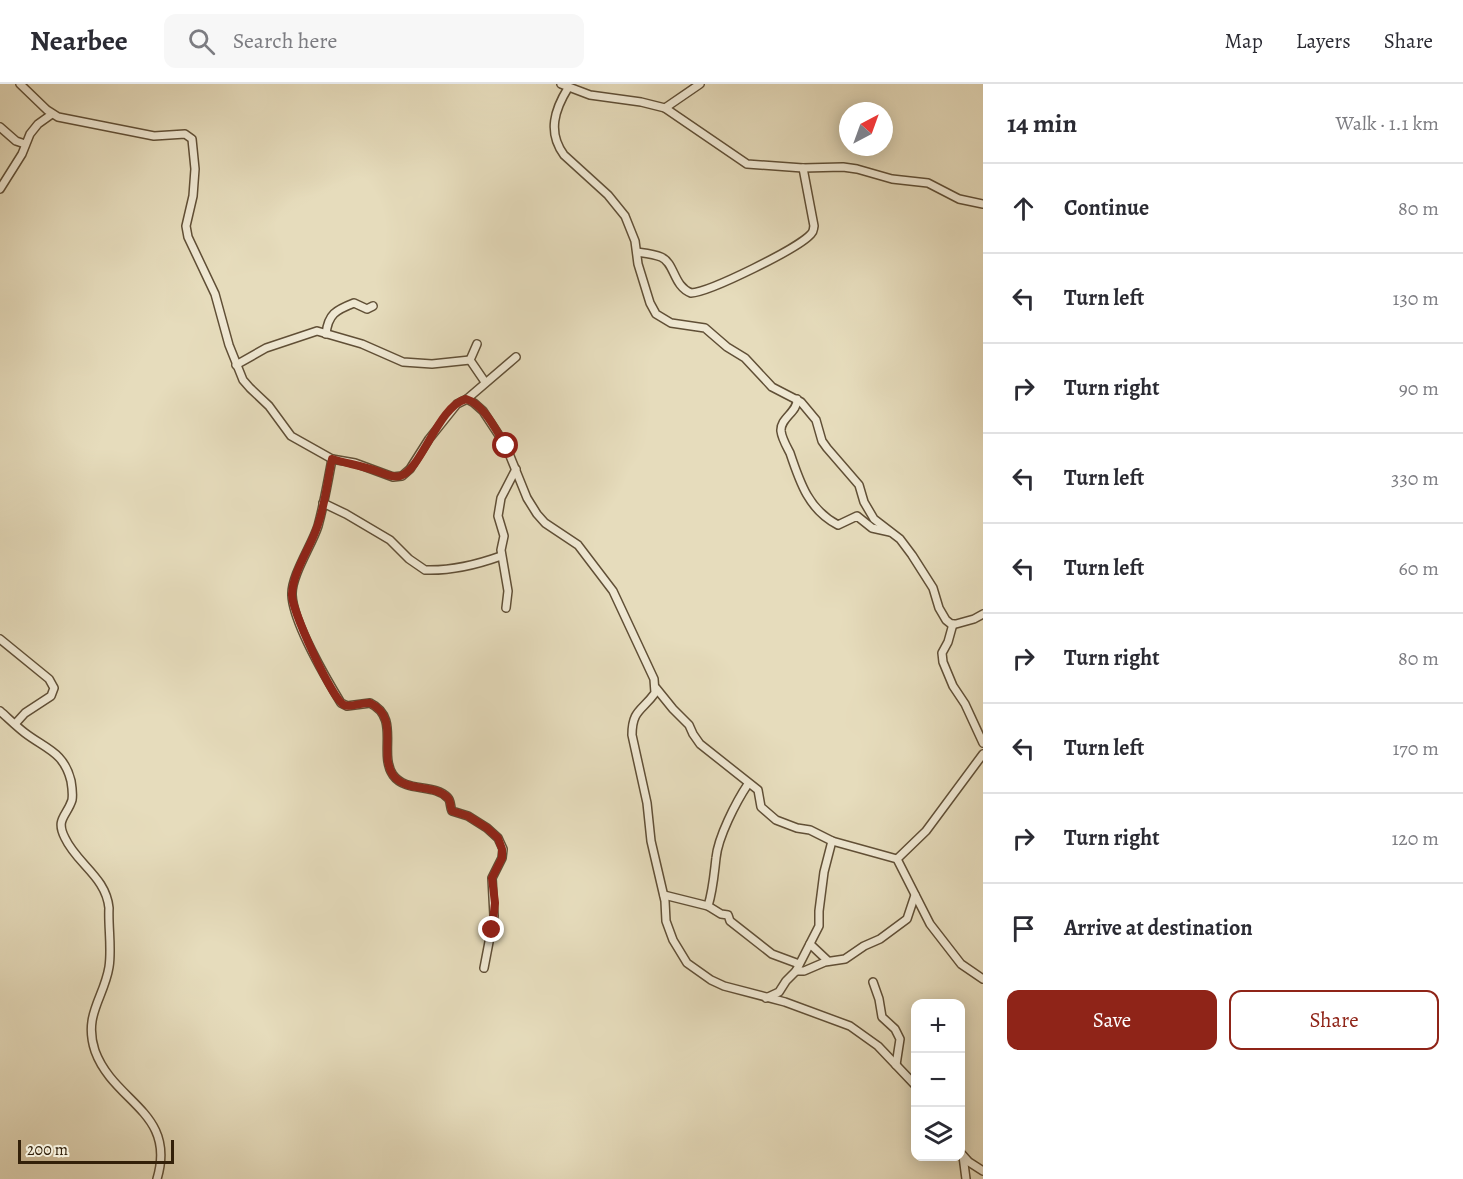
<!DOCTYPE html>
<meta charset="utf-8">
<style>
body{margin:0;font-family:Alegreya,serif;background:#f7f7f7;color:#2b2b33}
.controls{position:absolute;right:18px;bottom:18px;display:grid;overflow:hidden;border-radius:12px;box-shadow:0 3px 15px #0003}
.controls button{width:54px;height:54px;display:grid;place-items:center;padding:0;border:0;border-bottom:2px solid #e1e1e2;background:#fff;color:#2b2b33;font:30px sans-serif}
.compass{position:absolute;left:839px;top:18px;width:54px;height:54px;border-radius:50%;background:#fff;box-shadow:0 3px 15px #0003;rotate:41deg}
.scale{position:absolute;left:18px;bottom:15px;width:156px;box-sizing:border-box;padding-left:6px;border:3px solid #332009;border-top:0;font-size:16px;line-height:21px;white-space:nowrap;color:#332009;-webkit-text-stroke:4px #efe8d3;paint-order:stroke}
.stop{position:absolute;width:18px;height:18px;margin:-14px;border:4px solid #8f2418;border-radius:50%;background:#fff}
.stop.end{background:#8f2418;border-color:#fff;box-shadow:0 2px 6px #0008}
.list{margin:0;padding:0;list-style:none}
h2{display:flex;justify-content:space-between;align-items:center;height:78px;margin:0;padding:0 24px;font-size:26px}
h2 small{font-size:20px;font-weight:400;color:#7c7c81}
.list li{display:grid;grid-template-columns:39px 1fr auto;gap:18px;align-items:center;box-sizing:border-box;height:90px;padding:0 24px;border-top:2px solid #e1e1e2}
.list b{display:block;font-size:22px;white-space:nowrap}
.list em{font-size:20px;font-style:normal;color:#7c7c81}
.actions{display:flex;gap:12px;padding:18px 24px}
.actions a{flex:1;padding:14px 0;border:2px solid #8f2418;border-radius:12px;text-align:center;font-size:21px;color:#8f2418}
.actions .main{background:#8f2418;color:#fff}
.icon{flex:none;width:33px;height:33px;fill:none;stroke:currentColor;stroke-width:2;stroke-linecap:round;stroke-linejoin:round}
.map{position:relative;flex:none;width:983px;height:1095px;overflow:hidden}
header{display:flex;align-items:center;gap:36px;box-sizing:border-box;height:84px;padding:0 30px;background:#fff;border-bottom:2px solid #e1e1e2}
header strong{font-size:28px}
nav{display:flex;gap:33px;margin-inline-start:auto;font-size:21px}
.search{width:420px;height:54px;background:#f7f7f7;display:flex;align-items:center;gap:15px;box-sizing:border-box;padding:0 21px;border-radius:12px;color:#7c7c81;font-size:22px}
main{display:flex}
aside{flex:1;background:#fff}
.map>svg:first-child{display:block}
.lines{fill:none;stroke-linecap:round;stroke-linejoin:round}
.minor-casing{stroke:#604f36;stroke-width:10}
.minor{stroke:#efe8d3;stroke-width:7}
.route{stroke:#8f2418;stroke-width:8}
</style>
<header>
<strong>Nearbee</strong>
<div class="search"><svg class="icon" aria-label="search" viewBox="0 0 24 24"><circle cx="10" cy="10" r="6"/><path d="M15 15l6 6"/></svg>Search here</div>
<nav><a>Map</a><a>Layers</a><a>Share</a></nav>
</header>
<main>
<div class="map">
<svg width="983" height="1095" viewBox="0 0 983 1095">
<rect width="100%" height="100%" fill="#e6dcbc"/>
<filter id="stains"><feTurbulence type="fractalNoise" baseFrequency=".00333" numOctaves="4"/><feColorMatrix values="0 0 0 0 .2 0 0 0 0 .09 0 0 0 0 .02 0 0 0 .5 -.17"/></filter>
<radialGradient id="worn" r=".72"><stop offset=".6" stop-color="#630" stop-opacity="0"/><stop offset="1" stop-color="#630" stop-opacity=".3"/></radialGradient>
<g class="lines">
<g class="minor-casing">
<g id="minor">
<path d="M20,0l27,26 11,7 96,19 31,-2 7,5 3,30 -2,27 -7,30 2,11 27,57 14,51 14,35 7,8 19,18 22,30 41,23 23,4 38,14 9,-1 8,-7 19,-30 28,-35 10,-5 7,4 9,8 23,35 21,52 10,16 8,9 33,22 35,46 41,88 1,14c-13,18 -23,17 -23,42l15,68 4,38 14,60 1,20 7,19 14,23 24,17 13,6 61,16 65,24 28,20 38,40"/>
<path d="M561,0l29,11 51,7 24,6 82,56 56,4 40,-1 14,2 35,10 36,4 31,16 24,5"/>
<path d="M568,4c-13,21 -21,44 -4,67l44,40 17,21 10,25 3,23 12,39 6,11 15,9 34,5 22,19 18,11 27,29 29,15 15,18 6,21 5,7 32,37 5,17 10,17 26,20 12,16 21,33 6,20 7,12 5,4h5l18,-5 9,-5"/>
<path d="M665,24l35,-24"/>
<path d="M0,43l16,14 9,3"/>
<path d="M0,105l22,-35 8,-20 8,-10 14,-10"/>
<path d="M637,168c7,1 17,2 24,5 14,6 12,29 30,36 19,-1 108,-45 120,-59 3,-3 2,-4 3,-8l-11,-58"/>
<path d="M326,250c2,-20 10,-24 28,-31l13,6 6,-3"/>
<path d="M477,260l-7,16 15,22"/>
<path d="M236,281l30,-17 51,-17 45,13 41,18 29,2 38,-4"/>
<path d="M467,315l49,-42"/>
<path d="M797,315c1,13 -17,19 -16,32 1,8 6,16 9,22 10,30 19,57 48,72l19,-9 15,12 18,4"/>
<path d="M332,375c-4,22 -8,45 -14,67 -6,19 -27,50 -26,69 1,27 35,85 49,108l6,3 23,-3c31,15 8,50 23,72 13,18 41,8 55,23 3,3 2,9 4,13l16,5 19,12 11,10 5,11 -1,9 -10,20 2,38 -10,52"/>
<path d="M323,419l23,11 44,26 19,19 16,11c27,1 51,-5 76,-14"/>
<path d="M506,524l2,-17 -7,-41 3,-14 -6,-20 3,-18 15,-29"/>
<path d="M953,540l-5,18 -6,11 1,9 10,24 12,18 18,39"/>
<path d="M0,555l49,40 5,9 -3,8 -26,17 -10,11"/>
<path d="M656,604l17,21 16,16 4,9 7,10 58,46 3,17 15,13 21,8 13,2 22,11 65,18 33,65 31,40 22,15"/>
<path d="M0,627c8,7 16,15 25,22 21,16 39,19 46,48 1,6 2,13 1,19 -5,16 -17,19 -7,38 12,26 41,39 44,70 -1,18 3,41 0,59 -5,31 -26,48 -14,84 19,52 82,61 62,128"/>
<path d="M897,775l29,-28 57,-77"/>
<path d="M664,811l44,11 13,8 7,1 2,6 42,33 27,10"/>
<path d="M708,822c5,-16 6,-31 8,-48 2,-21 20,-56 32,-74"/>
<path d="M810,860l18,17"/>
<path d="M796,887h8l21,-9 20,-3 19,-13 16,-7 27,-20 8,-24"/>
<path d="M873,898l6,17 3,18 13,12 5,10 -4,26"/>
<path d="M766,914l13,-6 7,-11 10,-10 23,-45v-15l5,-39 8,-31"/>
<path d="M960,1068l9,10 14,9"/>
<path d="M963,1072l3,23"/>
</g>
</g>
<use href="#minor" class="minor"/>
</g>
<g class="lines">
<path class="route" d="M492,846l3,-27 -3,-25 10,-20v-9l-4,-11 -11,-10 -19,-12 -16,-5c-2,-4 -1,-10 -4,-13 -14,-15 -42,-5 -55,-23 -15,-22 8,-57 -23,-72 -8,-1 -19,5 -26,2 -12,-6 -53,-96 -52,-111 1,-22 17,-44 24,-64 9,-22 11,-48 16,-71 16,5 33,7 50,14 5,2 12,5 18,3 21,-5 38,-70 66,-77 19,6 30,32 40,47"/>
</g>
<rect width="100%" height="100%" filter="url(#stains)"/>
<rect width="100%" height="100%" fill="url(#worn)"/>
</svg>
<div class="controls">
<button>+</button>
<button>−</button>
<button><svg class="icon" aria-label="layers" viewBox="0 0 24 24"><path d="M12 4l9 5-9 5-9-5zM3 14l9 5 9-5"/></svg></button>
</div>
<svg class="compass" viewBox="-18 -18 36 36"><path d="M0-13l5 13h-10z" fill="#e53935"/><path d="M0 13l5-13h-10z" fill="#7c7c81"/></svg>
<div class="scale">200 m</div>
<div class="stop" style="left:506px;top:362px"></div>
<div class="stop end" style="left:492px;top:846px"></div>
</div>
<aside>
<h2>14 min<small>Walk · 1.1 km</small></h2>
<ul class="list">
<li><svg class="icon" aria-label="ahead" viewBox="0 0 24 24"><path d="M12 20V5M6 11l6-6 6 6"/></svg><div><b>Continue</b></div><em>80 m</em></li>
<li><svg class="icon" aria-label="left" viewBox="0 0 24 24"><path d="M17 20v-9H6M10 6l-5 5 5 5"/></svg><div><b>Turn left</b></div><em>130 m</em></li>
<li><svg class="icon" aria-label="right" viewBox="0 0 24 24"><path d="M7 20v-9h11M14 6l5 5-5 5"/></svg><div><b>Turn right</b></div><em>90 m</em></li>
<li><svg class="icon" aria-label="left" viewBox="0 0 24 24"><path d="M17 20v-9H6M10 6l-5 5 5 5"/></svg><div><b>Turn left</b></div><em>330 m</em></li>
<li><svg class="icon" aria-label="left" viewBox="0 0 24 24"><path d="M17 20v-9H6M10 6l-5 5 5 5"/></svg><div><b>Turn left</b></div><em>60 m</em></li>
<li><svg class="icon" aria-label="right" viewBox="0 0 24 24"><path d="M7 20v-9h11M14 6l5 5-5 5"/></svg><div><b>Turn right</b></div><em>80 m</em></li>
<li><svg class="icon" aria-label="left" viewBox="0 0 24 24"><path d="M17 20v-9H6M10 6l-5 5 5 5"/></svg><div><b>Turn left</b></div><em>170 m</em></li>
<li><svg class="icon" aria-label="right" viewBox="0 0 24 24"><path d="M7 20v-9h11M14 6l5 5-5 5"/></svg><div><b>Turn right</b></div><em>120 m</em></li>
<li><svg class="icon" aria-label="arrive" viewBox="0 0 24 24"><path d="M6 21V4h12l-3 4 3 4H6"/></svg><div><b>Arrive at destination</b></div></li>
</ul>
<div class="actions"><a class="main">Save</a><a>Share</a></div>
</aside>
</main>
